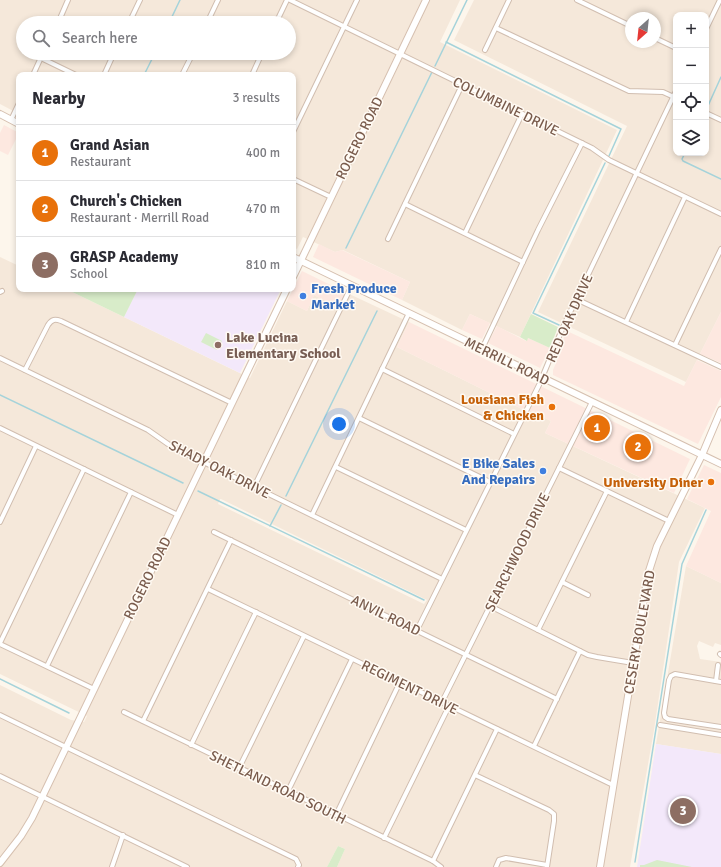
<!DOCTYPE html>
<meta charset="utf-8">
<style>
body{margin:0;font-family:Signika,sans-serif;background:#f7f7f7;color:#2b2b33}
.controls{position:absolute;right:12px;top:12px;display:grid;overflow:hidden;border-radius:8px;box-shadow:0 2px 6px #0003}
.controls button{width:36px;height:36px;display:grid;place-items:center;padding:0;border:0;border-bottom:1px solid #e1e1e2;background:#fff;color:#2b2b33;font:20px sans-serif}
.compass{position:absolute;left:625px;top:12px;width:36px;height:36px;border-radius:50%;background:#fff;box-shadow:0 2px 6px #0003;rotate:207deg}
.you{position:absolute;left:339px;top:424px;width:14px;height:14px;margin:-10px;border:3px solid #fff;border-radius:50%;background:#1a73e8;box-shadow:0 0 0 6px #1a73e833}
.badge{display:grid;place-items:center;width:26px;height:26px;border-radius:50%;background:#e76f51;color:#fff;font-size:13px;font-weight:700}
.pin{position:absolute;translate:-50% -50%;border:2px solid #fff;box-shadow:0 1px 4px #0006}
.list{margin:0;padding:0;list-style:none}
h2{display:flex;justify-content:space-between;align-items:center;height:52px;margin:0;padding:0 16px;font-size:17px}
h2 small{font-size:13px;font-weight:400;color:#7c7c81}
.list li{display:grid;grid-template-columns:26px 1fr auto;gap:12px;align-items:center;box-sizing:border-box;height:56px;padding:0 16px;border-top:1px solid #e1e1e2}
.list b{display:block;font-size:15px;white-space:nowrap}
.list p{margin:0;font-size:13px;white-space:nowrap;color:#7c7c81}
.list em{font-size:13px;font-style:normal;color:#7c7c81}
.icon{flex:none;width:22px;height:22px;fill:none;stroke:currentColor;stroke-width:2;stroke-linecap:round;stroke-linejoin:round}
.map{position:relative;flex:none;width:721px;height:867px;overflow:hidden}
.search{position:absolute;background:#fff;box-shadow:0 2px 6px #0003;left:16px;top:16px;width:280px;height:44px;display:flex;align-items:center;gap:10px;box-sizing:border-box;padding:0 14px;border-radius:22px;color:#7c7c81;font-size:15px}
.panel{position:absolute;background:#fff;box-shadow:0 2px 6px #0003;left:16px;top:72px;width:280px;height:220px;border-radius:8px}
.map>svg:first-child{display:block}
.residential{fill:#f5e8da;fill-rule:evenodd}
.commercial{fill:#fde8e0}
.education{fill:#f3e8fa}
.green{fill:#d8ecc9}
.lines{fill:none;stroke-linecap:round;stroke-linejoin:round}
.stream{stroke:#a5d3da;stroke-width:1.5}
.street-casing{stroke:#d1beb0;stroke-width:6}
.secondary-casing{stroke:#d6c0b0;stroke-width:8}
.street{stroke:#fff;stroke-width:4}
.secondary{stroke:#fff;stroke-width:6}
.shop-dot{fill:#3f7fe0;stroke:#fffaf3;stroke-width:1.5}
.education-dot{fill:#8d6e63;stroke:#fffaf3;stroke-width:1.5}
.food-dot{fill:#e8710a;stroke:#fffaf3;stroke-width:1.5}
.labels{text-anchor:middle;stroke-width:3;stroke-linejoin:round;paint-order:stroke}
.street-label{font-size:14px;fill:#7a5c4d;stroke:#fffaf3}
.shop-label{font-size:14px;font-weight:bold;fill:#366cbe;stroke:#fffaf3;text-anchor:start}
.education-label{font-size:14px;font-weight:bold;fill:#785e54;stroke:#fffaf3;text-anchor:start}
.food-label{font-size:14px;font-weight:bold;fill:#c56008;stroke:#fffaf3;text-anchor:end}
</style>
<div class="map">
<svg width="721" height="867" viewBox="0 0 721 867">
<rect width="100%" height="100%" fill="#fdf6ec"/>
<g class="residential">
<path d="M0,0h460l-20,42 177,88 -97,207 -50,-23 -8,16 -60,-30 8,-18 -67,-32 -8,2 -32,-15 -6,12 -4,-2v-172h-274v39l-19,-10zM23,23h266v30h-266z"/>
<path d="M474,0h247v312l-35,70 -148,-70 89,-186 -173,-86zM676,15h30v138h-30zM631,18h24v24h-24z"/>
<path d="M0,257l19,9v23h47l184,89 37,-77 20,10 7,-16 24,12 7,-15 64,30 -12,25 125,62 9,2 20,10 -6,12 160,75 -26,54 -25,168 -24,137h-293l8,-18 -7,-3 -11,21h-327v-182l71,35 13,2 3,-6 -87,-42zM220,499h1l206,101 -3,4 -206,-100z"/>
<path d="M686,566l35,17v62l-6,-2 -2,4 -14,-6 -2,5 3,13 21,3v92l-65,-10z"/>
</g>
<g class="commercial">
<path d="M4,125l15,8 -11,22 -8,-4v-18z"/>
<path d="M319,244l16,8 7,-2 68,32 -8,18 -89,-43z"/>
<path d="M302,271l43,21 -7,15 -24,-12 -7,16 -20,-10z"/>
<path d="M721,312v51l-21,-9z"/>
<path d="M470,314l20,9 -8,16 -20,-9z"/>
<path d="M409,322l281,137 -16,34 -129,-60 6,-12 -20,-10 -9,-2 -125,-62z"/>
<path d="M497,326l29,15 2,-3 22,10 -10,20 -52,-25z"/>
<path d="M567,331l117,55 13,-26 24,11v26l-23,47 -145,-69v-5l10,-23 1,-11z"/>
<path d="M704,465l17,8v110l-35,-17 25,-55 -24,-12z"/>
</g>
<g class="education">
<path d="M138,289h143l-41,84 -116,-56z"/>
<path d="M656,744l65,10v113h-84z"/>
</g>
<g class="green">
<path d="M66,289h72l-14,28z"/>
<path d="M531,314l27,13 -8,21 -22,-10 -1,3 -7,-4z"/>
<path d="M206,333l16,8 -5,9 -16,-8z"/>
<path d="M338,846l7,3 -8,18h-10z"/>
<path d="M657,860l35,7h-52v-2h4z"/>
</g>
<g class="lines">
<g class="stream">
<path d="M169,23l11,-23"/>
<path d="M446,42l175,87 -12,27"/>
<path d="M435,66l32,-66"/>
<path d="M144,75l11,-22"/>
<path d="M707,108l14,-31"/>
<path d="M685,153l-3,6 1,2 38,18"/>
<path d="M346,248l86,-176"/>
<path d="M559,325l-26,-12 72,-150"/>
<path d="M0,395l183,88"/>
<path d="M198,491l226,109"/>
<path d="M286,496l91,-185"/>
<path d="M270,526l11,-21"/>
<path d="M0,679l69,34"/>
<path d="M635,862l47,-298 24,-54"/>
</g>
<g class="street-casing">
<g id="street">
<path d="M290,0l302,148 17,12 112,54"/>
<path d="M577,0l54,26"/>
<path d="M58,23l10,-23"/>
<path d="M129,23l11,-23"/>
<path d="M207,23l11,-23"/>
<path d="M276,23l11,-23"/>
<path d="M496,28l133,63 34,1 13,6"/>
<path d="M706,29l14,-29"/>
<path d="M655,38l21,10"/>
<path d="M485,50l24,-50"/>
<path d="M41,58l35,17"/>
<path d="M33,75l10,-22"/>
<path d="M104,75l10,-22"/>
<path d="M182,75l11,-22"/>
<path d="M252,75l10,-22"/>
<path d="M706,113l15,7"/>
<path d="M11,120l8,-17"/>
<path d="M293,132l64,-132"/>
<path d="M293,179l38,18"/>
<path d="M405,204l118,58"/>
<path d="M465,233l57,-119"/>
<path d="M388,239l74,-154"/>
<path d="M0,292l2,-1"/>
<path d="M576,299l145,68"/>
<path d="M626,322l59,-125"/>
<path d="M675,345l46,-96"/>
<path d="M482,349l56,-119 44,-87"/>
<path d="M0,358l148,72 20,14 15,8 259,127"/>
<path d="M382,369l132,65"/>
<path d="M25,370l23,-45c4,-6 7,-6 13,-4l171,82"/>
<path d="M359,418l131,64"/>
<path d="M0,428l178,87"/>
<path d="M336,467l130,63"/>
<path d="M559,468l110,53"/>
<path d="M254,487l98,-202"/>
<path d="M312,515l97,-202"/>
<path d="M0,522l36,-76"/>
<path d="M214,532l343,167"/>
<path d="M562,582l26,13"/>
<path d="M208,589l405,196"/>
<path d="M490,606l98,49 9,2 36,6"/>
<path d="M417,630l122,-245 24,-58 113,-236"/>
<path d="M538,630l69,-139"/>
<path d="M0,643l84,-174"/>
<path d="M0,644l94,45"/>
<path d="M720,654l1,1"/>
<path d="M47,666l84,-174"/>
<path d="M716,681l2,-16"/>
<path d="M721,682l-46,-8 -4,2 -2,4 -5,33 1,4 3,2 53,8"/>
<path d="M442,702l150,-300"/>
<path d="M124,712l309,149 8,6"/>
<path d="M0,715l296,144 3,6 -1,2"/>
<path d="M143,721l88,-181"/>
<path d="M660,725l61,10"/>
<path d="M191,745l65,-133"/>
<path d="M534,746l46,-95"/>
<path d="M239,768l65,-132"/>
<path d="M475,775l74,35 5,4v7l-7,46"/>
<path d="M0,776l187,91"/>
<path d="M288,791l64,-132"/>
<path d="M336,815l64,-133"/>
<path d="M384,838l65,-132"/>
<path d="M433,861l64,-132"/>
<path d="M112,867l11,-32"/>
<path d="M496,867l3,-7 7,-2 41,7"/>
</g>
</g>
<g class="secondary-casing">
<g id="secondary">
<path d="M0,114l19,10"/>
<path d="M293,257l428,207"/>
<path d="M293,277l133,-277"/>
<path d="M0,863l21,-27 11,-18 255,-529"/>
<path d="M600,867l48,-293 9,-28 45,-91 19,-45"/>
</g>
</g>
<use href="#street" class="street"/>
<use href="#secondary" class="secondary"/>
</g>
<g class="shop-dot">
<circle cx="303" cy="296" r="4"/>
<circle cx="543" cy="471" r="4"/>
</g>
<circle class="education-dot" cx="218" cy="345" r="4"/>
<g class="food-dot">
<circle cx="552" cy="407" r="4"/>
<circle cx="711" cy="482" r="4"/>
</g>
<g class="labels">
<g class="street-label">
<text transform="translate(506 106) rotate(26)" y="5">COLUMBINE DRIVE</text>
<text transform="translate(359 138) rotate(-64)" y="5">ROGERO ROAD</text>
<text transform="translate(569 318) rotate(-66)" y="5">RED OAK DRIVE</text>
<text transform="translate(507 361) rotate(26)" y="5">MERRILL ROAD</text>
<text transform="translate(220 469) rotate(27)" y="5">SHADY OAK DRIVE</text>
<text transform="translate(517 552) rotate(-64)" y="5">SEARCHWOOD DRIVE</text>
<text transform="translate(147 578) rotate(-64)" y="5">ROGERO ROAD</text>
<text transform="translate(386 615) rotate(26)" y="5">ANVIL ROAD</text>
<text transform="translate(639 632) rotate(-80)" y="5">CESERY BOULEVARD</text>
<text transform="translate(410 687) rotate(26)" y="5">REGIMENT DRIVE</text>
<text transform="translate(278 787) rotate(26)" y="5">SHETLAND ROAD SOUTH</text>
</g>
<g class="shop-label">
<text x="311" y="293">Fresh Produce<tspan x="311" dy="16">Market</tspan></text>
<text x="535" y="468" text-anchor="end">E Bike Sales<tspan x="535" dy="16">And Repairs</tspan></text>
</g>
<g class="education-label">
<text x="226" y="342">Lake Lucina<tspan x="226" dy="16">Elementary School</tspan></text>
</g>
<g class="food-label">
<text x="544" y="404">Lousiana Fish<tspan x="544" dy="16">&amp; Chicken</tspan></text>
<text x="703" y="487">University Diner</text>
</g>
</g>
</svg>
<div class="controls">
<button>+</button>
<button>−</button>
<button><svg class="icon" aria-label="locate" viewBox="0 0 24 24"><circle cx="12" cy="12" r="6"/><path d="M12 2v4M12 18v4M2 12h4M18 12h4"/></svg></button>
<button><svg class="icon" aria-label="layers" viewBox="0 0 24 24"><path d="M12 4l9 5-9 5-9-5zM3 14l9 5 9-5"/></svg></button>
</div>
<svg class="compass" viewBox="-18 -18 36 36"><path d="M0-13l5 13h-10z" fill="#e53935"/><path d="M0 13l5-13h-10z" fill="#7c7c81"/></svg>
<div class="you"></div>
<div class="pin badge" style="left:597px;top:428px;background:#e8710a">1</div>
<div class="pin badge" style="left:638px;top:447px;background:#e8710a">2</div>
<div class="pin badge" style="left:683px;top:811px;background:#8d6e63">3</div>
<div class="search"><svg class="icon" aria-label="search" viewBox="0 0 24 24"><circle cx="10" cy="10" r="6"/><path d="M15 15l6 6"/></svg>Search here</div>
<section class="panel">
<h2>Nearby<small>3 results</small></h2>
<ul class="list">
<li><span class="badge" style="background:#e8710a">1</span><div><b>Grand Asian</b><p>Restaurant</p></div><em>400 m</em></li>
<li><span class="badge" style="background:#e8710a">2</span><div><b>Church's Chicken</b><p>Restaurant · Merrill Road</p></div><em>470 m</em></li>
<li><span class="badge" style="background:#8d6e63">3</span><div><b>GRASP Academy</b><p>School</p></div><em>810 m</em></li>
</ul>
</section>
</div>
